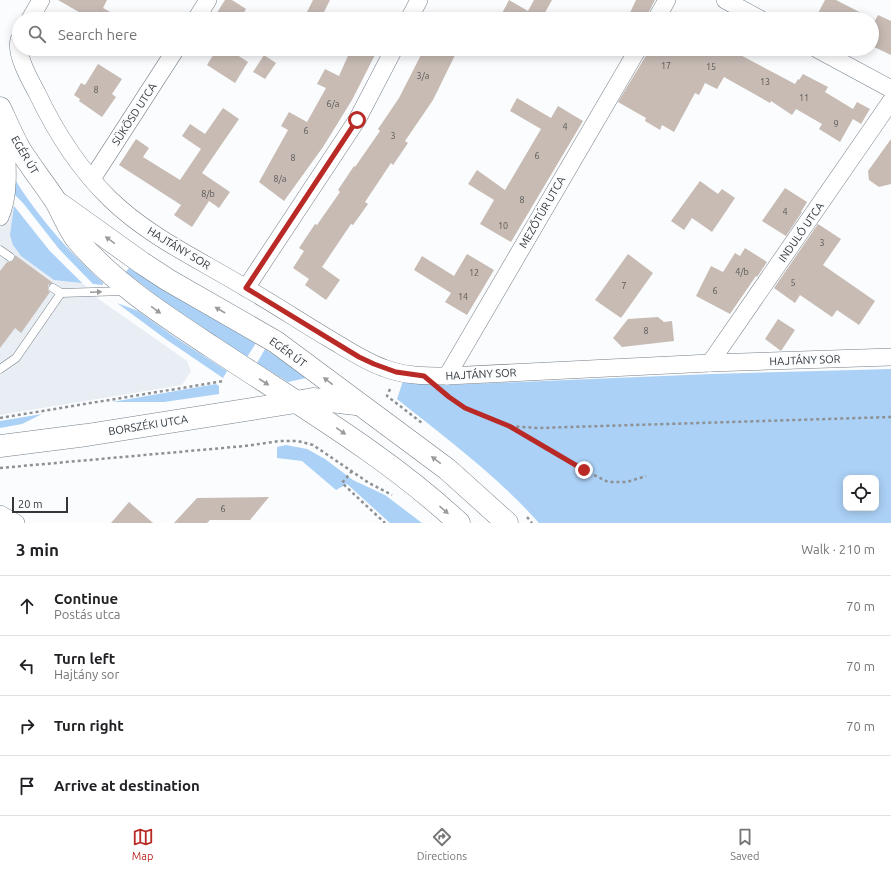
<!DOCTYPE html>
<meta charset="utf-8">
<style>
body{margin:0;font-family:Ubuntu,sans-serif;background:#f6f6f6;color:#202124}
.controls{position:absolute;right:12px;bottom:12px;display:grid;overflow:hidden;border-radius:8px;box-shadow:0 2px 10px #0003}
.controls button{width:36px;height:36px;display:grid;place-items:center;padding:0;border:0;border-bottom:1px solid #e0e0e0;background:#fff;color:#202124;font:20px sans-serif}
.scale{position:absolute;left:12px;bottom:10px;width:56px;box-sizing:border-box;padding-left:4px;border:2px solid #33373a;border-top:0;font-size:11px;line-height:14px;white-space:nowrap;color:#33373a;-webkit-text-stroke:3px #fafcfe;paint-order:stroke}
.stop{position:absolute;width:12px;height:12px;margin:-9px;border:3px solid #b92a26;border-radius:50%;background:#fff}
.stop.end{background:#b92a26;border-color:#fff;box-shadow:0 1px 4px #0008}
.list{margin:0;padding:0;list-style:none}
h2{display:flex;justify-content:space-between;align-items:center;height:52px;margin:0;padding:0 16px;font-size:17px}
h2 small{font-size:13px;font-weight:400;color:#757577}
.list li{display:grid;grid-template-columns:26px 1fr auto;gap:12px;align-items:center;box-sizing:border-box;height:60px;padding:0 16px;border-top:1px solid #e0e0e0}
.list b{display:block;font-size:15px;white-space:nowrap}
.list p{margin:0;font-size:13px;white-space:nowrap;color:#757577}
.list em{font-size:13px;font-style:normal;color:#757577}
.icon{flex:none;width:22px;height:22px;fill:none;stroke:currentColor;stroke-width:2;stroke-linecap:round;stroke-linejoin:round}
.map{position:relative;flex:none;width:891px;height:523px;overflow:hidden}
.search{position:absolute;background:#fff;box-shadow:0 2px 10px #0003;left:12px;right:12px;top:12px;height:44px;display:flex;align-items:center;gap:10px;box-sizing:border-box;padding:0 14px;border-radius:22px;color:#757577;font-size:15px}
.sheet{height:292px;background:#fff}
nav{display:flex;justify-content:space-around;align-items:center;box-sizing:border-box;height:56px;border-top:1px solid #e0e0e0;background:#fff;font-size:11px;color:#757577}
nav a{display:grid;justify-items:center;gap:2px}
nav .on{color:#b92a26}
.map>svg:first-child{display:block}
.built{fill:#e8eef4}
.green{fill:#abd1f6;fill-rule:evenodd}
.building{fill:#c7bbb4}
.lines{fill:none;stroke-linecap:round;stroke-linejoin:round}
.service-casing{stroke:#767f87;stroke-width:9}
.minor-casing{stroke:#767f87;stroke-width:18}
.secondary-casing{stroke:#767f87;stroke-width:23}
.primary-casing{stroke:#767f87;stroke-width:23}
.path{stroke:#8e9194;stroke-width:2.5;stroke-dasharray:3 3;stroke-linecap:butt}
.service{stroke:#fff;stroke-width:8}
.minor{stroke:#fff;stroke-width:17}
.secondary{stroke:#fff;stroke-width:22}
.primary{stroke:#fff;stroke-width:22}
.oneway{fill:#999b9c}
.route{stroke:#b92a26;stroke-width:5}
.labels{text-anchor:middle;stroke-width:3.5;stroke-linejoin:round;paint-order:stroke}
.number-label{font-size:9px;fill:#585858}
.street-label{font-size:11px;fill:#33373a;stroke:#fafcfe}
</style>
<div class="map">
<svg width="891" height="523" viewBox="0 0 891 523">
<rect width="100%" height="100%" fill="#fafcfe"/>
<path class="built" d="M0,187l44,59 56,54 87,61 4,10 -9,14 -182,30z"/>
<g class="green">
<path d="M14,178c24,39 55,74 89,105v2l-10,-1 -34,-35 -36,-46 -9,-9z"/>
<path d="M14,206l35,44 33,33 -28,-3 -33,-24 -8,-11 -3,-10z"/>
<path d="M129,268l46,29 49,26 32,20 -9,14 -88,-59 -33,-26z"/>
<path d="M117,303l21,8 38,27 51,33 -4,7 -56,-38z"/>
<path d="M265,349l39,25 2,4 -18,4 -31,-19z"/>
<path d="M891,369v154h-352c-42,-47 -93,-85 -142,-124l6,-18 20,3 23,1 265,-11zM846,478h30v30h-30z"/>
<path d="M216,384l3,2v8l-55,8h-52z"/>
<path d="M42,414l-20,10 -22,4v-7z"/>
<path d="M286,445l21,4 18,10 28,21 32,15 37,28h-32l-43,-39 -11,6 -34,-29 -25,-3v-11z"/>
</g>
<g class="building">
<path d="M58,0h49l-4,8 20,11h-32z"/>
<path d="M225,0h7l14,9 -6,10h-27z"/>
<path d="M313,0h17l-9,18 -14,-6z"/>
<path d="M509,0l19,11 6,-11h18l-10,18 1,1h-44z"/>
<path d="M636,0h19l-10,19h-18z"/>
<path d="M825,0h11l37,19h-58z"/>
<path d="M878,15l13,6v34l-19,-9v-20z"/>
<path d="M217,49h11l20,13 -13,21 -28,-18z"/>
<path d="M351,49h27l-26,51 -29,47 -39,54 -25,-19 29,-52 -7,-4 8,-14 18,10 19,-34 -9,-4 8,-15 14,7z"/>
<path d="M424,49h34l-25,51 -28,41 3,2 -15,22 -2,-2 -26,39 3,2 -15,21 -2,-1 -29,43 18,13 -14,20 -21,-15 4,-6 -16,-11 11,-17 -5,-3 16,-24 2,1 23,-33 -2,-2 16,-24 1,1 25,-36 -2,-2 21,-31z"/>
<path d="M648,49h41l12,7 3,-7h25l66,35 3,-5 1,1 4,-6 25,13 -3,5 28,17 4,-7 13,7 -9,15 -8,-5 -13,23 -21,-13 3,-5 -26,-15 -4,6 -21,-14 -1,2 -46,-26 -7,12 -12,-6 -6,12 -4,-2 -21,39 -12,-7 -2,5 -15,-9 1,-3 -28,-16 29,-48z"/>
<path d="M264,55l12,8 -11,16 -12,-7z"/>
<path d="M98,64l24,15 -10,15 4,3 -14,20 -23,-16 1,-2 -6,-4 7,-12 4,2z"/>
<path d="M517,98l34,20 7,-12 25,15 -72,121 -31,-18 14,-24 -26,-16 9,-14 28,20 36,-61 -31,-18z"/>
<path d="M223,108l16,11 -37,54 28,19 -11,16 -10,-7 -17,26 -18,-12 7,-10 -62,-40 17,-26 13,9 -6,9 37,23 21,-31 -19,-13 8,-12 15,10z"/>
<path d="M891,139v45l-12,3 -10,-7 -1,-9z"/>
<path d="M700,181l18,13 4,-5 13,9 -23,34 -20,-14 -8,12 -13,-9z"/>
<path d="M785,188l22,14 -6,10h1l-16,24 -24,-15z"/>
<path d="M818,224l23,15 -18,26 52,36 -16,24 -22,-15 -5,7 -32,-22 -5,8 -21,-15z"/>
<path d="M745,248l22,14 -10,15 -1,-1 -26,38 -34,-18 15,-30 12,6 12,-19 5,3z"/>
<path d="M467,254l27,16 -27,45 -22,-13 6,-9 -37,-23 8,-14 32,20z"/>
<path d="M628,254l25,19 -32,45 -26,-18z"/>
<path d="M15,255l38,28 -5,2v5l2,2 -29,41 -6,-5 -15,20v-77l7,-9h3l4,-2z"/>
<path d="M658,317l6,5 8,-1 2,20 -52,6 -9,-9 15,-19z"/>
<path d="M778,319l17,11 -14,21 -16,-12z"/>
<path d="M269,497l-19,23h-40l-3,3h-33l23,-25z"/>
<path d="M129,502l24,21h-42z"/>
</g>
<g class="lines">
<g class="service-casing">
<g id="service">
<path d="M0,250l10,7"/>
<path d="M53,288l8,5 63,-2"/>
<path d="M0,369l16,-11 45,-65"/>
</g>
</g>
<g class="minor-casing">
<g id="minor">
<path d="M725,0l35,19"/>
<path d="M30,19l11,-19"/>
<path d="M196,19l12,-19"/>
<path d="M409,19l10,-19"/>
<path d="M656,19l11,-19"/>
<path d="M19,40c-4,14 11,40 18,53 19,40 41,75 73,106 39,38 90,61 136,89 28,16 55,34 82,50 19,11 36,23 56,30 20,8 41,8 63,8l263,-13 181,-6"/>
<path d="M817,49l74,40"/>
<path d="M92,179l84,-130"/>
<path d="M0,217c12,-26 6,-64 5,-93"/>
<path d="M246,288l111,-168 37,-71"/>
<path d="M710,363l181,-262"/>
<path d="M447,376l191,-327"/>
<path d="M0,514l16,9"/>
</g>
</g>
<g class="secondary-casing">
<path id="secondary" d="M0,446l87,-11 209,-33"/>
</g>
<g class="primary-casing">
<g id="primary">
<path d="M0,108c6,13 12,27 19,40 11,18 24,34 36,52 8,13 13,29 23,41 37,43 87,75 134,106 84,56 173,107 247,176"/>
<path d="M61,205l81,58 26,17 108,62 171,127 60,54"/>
<path d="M296,402l17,-3 43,5"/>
</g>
</g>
<g class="path">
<path d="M390,389l-3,7 35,27"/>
<path d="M446,395l19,13 44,18 29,2 353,-11"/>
<path d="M0,418l224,-37"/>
<path d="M511,427l73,43 24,12h19l19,-6"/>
<path d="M0,468l245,-22 35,-5h18l15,4 56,38 23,12"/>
<path d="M352,471l-10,12 43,40"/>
<path d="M527,517l5,6"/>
</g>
<use href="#service" class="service"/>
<use href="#minor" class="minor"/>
<use href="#secondary" class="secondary"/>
<use href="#primary" class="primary"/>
</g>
<defs><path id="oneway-solid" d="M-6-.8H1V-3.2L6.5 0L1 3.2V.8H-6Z"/></defs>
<g class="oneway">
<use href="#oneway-solid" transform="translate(110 240) rotate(-144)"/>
<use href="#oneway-solid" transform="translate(96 292) rotate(-2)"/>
<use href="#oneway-solid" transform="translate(156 310) rotate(36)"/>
<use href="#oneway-solid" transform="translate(220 310) rotate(-150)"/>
<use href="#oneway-solid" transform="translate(328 381) rotate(-143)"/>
<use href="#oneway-solid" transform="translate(264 382) rotate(33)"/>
<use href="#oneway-solid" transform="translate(341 431) rotate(35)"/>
<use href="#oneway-solid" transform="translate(436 460) rotate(-143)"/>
<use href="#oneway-solid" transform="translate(444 510) rotate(41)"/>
</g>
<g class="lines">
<path class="route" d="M357,120l-111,168 113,69 15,7 22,8 28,4 25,21 16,11 44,18 75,44"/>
</g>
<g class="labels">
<g class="number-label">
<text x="666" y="69">17</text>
<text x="711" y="70">15</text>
<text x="423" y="79">3/a</text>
<text x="765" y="85">13</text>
<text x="96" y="93">8</text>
<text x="804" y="101">11</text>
<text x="333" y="107">6/a</text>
<text x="836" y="127">9</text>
<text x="565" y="130">4</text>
<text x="306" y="134">6</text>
<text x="393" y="139">3</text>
<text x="537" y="159">6</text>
<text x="293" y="161">8</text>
<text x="280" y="182">8/a</text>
<text x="208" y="197">8/b</text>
<text x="522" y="203">8</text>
<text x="785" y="215">4</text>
<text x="503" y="229">10</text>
<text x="822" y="246">3</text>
<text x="742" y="275">4/b</text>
<text x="474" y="276">12</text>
<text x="793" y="286">5</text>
<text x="624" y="289">7</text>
<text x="715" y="294">6</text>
<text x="463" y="300">14</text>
<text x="646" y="334">8</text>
<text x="223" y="512">6</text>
</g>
<g class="street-label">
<text transform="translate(134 114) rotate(-57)" y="4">SÜKÖSD UTCA</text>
<text transform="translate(25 155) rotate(59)" y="4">EGÉR ÚT</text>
<text transform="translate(542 212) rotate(-60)" y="4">MEZŐTÚR UTCA</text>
<text transform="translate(801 232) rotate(-55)" y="4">INDULÓ UTCA</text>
<text transform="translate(179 248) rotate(31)" y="4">HAJTÁNY SOR</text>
<text transform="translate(288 352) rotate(36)" y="4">EGÉR ÚT</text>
<text transform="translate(805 360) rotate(-2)" y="4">HAJTÁNY SOR</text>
<text transform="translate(481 374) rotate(-3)" y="4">HAJTÁNY SOR</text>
<text transform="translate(148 425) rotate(-9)" y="4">BORSZÉKI UTCA</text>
</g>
</g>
</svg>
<div class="controls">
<button><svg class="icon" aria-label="locate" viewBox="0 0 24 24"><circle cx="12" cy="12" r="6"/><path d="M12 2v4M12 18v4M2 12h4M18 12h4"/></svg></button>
</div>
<div class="scale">20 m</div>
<div class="stop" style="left:357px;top:120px"></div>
<div class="stop end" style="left:584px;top:470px"></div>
<div class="search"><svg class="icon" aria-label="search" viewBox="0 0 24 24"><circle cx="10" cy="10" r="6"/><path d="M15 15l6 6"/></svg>Search here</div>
</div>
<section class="sheet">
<h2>3 min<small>Walk · 210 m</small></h2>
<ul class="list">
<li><svg class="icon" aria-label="ahead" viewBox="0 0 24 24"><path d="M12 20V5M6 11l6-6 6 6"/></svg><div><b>Continue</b><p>Postás utca</p></div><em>70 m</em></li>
<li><svg class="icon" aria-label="left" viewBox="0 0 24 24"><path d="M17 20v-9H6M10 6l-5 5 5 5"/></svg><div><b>Turn left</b><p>Hajtány sor</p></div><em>70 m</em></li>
<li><svg class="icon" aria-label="right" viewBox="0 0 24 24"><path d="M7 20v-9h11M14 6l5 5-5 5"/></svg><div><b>Turn right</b></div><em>70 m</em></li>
<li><svg class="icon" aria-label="arrive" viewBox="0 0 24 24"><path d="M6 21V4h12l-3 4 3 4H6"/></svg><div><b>Arrive at destination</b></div></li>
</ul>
</section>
<nav>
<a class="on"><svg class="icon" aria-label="map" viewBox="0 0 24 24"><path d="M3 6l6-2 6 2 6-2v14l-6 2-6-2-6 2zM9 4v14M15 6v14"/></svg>Map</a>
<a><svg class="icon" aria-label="directions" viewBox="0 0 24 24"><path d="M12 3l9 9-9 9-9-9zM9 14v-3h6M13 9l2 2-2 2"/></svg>Directions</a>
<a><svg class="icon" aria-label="saved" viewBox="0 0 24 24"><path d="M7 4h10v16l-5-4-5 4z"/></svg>Saved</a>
</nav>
